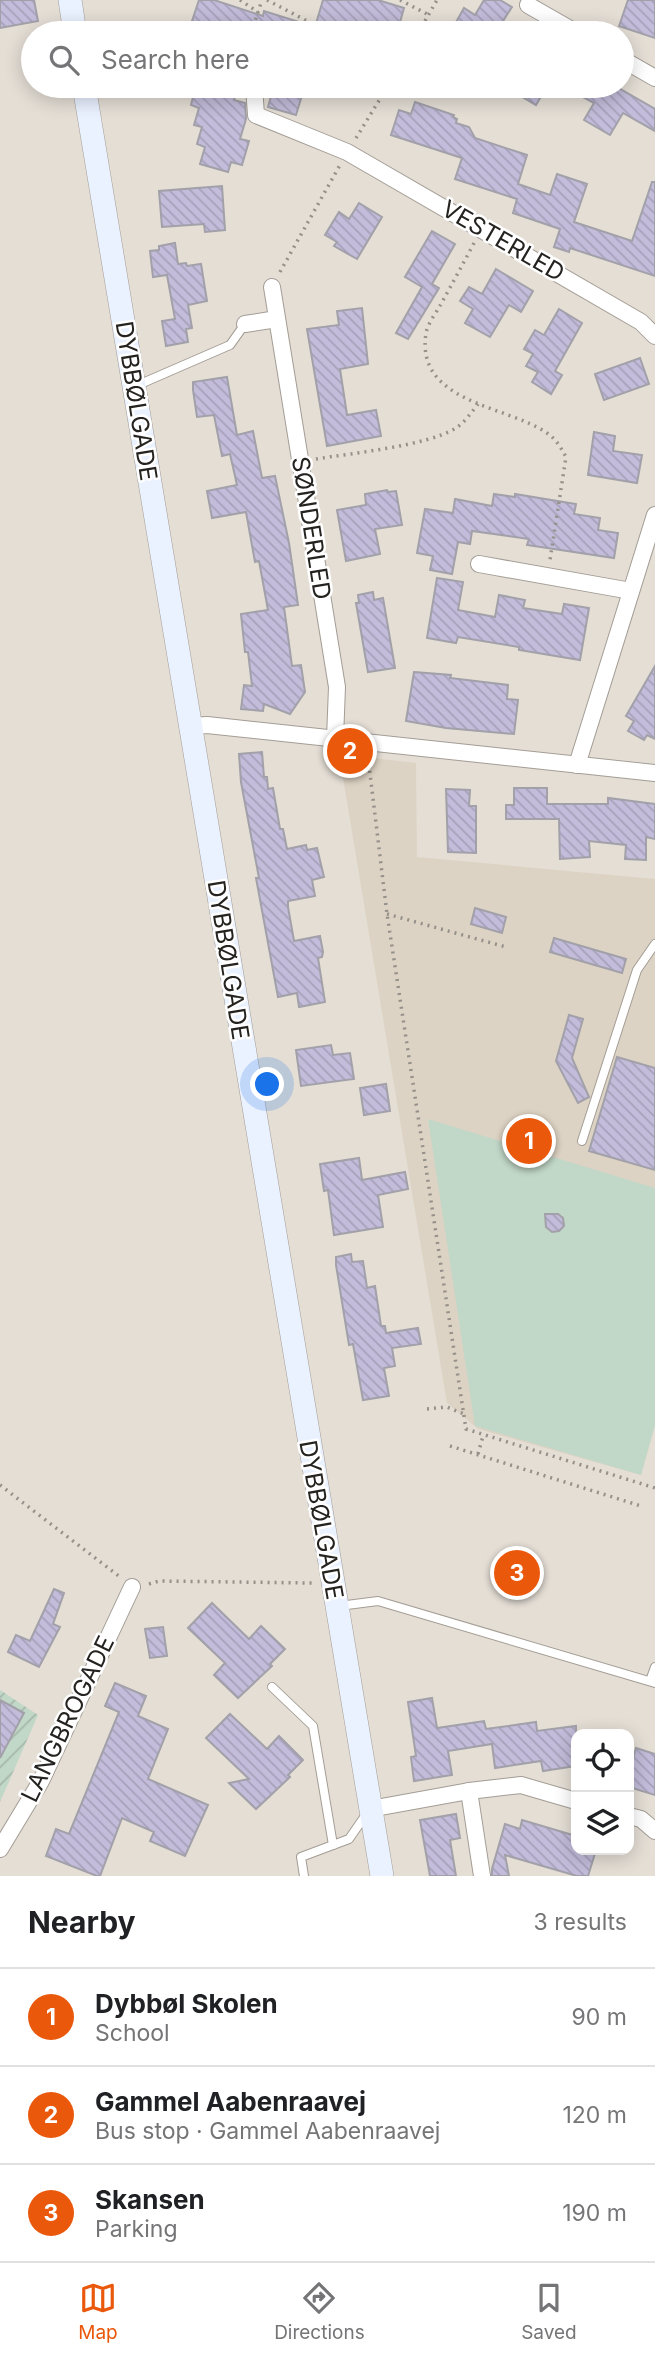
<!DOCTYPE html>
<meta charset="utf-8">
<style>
body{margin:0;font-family:Inter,sans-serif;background:#f6f6f6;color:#202124}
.controls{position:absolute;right:21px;bottom:21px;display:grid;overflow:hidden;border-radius:14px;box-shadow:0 4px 18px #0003}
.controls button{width:63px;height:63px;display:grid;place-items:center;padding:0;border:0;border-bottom:2px solid #e0e0e0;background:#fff;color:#202124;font:35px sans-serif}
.you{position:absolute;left:268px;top:1085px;width:24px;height:24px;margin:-18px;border:5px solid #fff;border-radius:50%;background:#1a73e8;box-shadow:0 0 0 10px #1a73e833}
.badge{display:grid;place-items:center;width:46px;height:46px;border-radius:50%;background:#ea580c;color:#fff;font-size:23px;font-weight:700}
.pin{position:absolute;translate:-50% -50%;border:4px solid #fff;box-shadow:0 2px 7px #0006}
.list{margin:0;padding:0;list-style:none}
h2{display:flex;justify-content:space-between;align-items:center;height:91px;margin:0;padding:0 28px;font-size:30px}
h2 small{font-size:23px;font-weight:400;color:#757577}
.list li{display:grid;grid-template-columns:46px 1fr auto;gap:21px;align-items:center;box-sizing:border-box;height:98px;padding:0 28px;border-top:2px solid #e0e0e0}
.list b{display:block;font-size:26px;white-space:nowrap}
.list p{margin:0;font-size:23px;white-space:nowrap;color:#757577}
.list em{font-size:23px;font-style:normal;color:#757577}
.icon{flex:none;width:38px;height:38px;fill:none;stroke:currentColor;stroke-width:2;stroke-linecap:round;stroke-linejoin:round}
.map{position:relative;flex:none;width:655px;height:1876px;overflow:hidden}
.search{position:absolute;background:#fff;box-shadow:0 4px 18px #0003;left:21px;right:21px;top:21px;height:77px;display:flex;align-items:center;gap:18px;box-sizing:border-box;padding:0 24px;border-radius:38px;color:#757577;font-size:26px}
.sheet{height:385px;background:#fff}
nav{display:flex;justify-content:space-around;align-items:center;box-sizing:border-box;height:98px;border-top:2px solid #e0e0e0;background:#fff;font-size:19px;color:#757577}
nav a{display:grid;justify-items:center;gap:4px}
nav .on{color:#ea580c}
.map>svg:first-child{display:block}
.built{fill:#ddd3c4}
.park{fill:#c1d7c7}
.garden{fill:url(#garden-furrows)}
.building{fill:url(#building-back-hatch);stroke:#a2a0a9;stroke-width:2}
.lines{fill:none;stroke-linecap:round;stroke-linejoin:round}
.lane-casing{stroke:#a39d95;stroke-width:10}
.street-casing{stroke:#a39d95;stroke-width:18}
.secondary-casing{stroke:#a39d95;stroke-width:24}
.path{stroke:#95918a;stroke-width:3.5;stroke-dasharray:2 5;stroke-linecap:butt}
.lane{stroke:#fff;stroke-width:8}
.street{stroke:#fff;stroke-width:16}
.secondary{stroke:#eaf1ff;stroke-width:23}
.labels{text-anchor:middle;stroke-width:5;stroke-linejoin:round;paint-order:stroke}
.street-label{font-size:24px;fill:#252320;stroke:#fff}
</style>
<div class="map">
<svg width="655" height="1876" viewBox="0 0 655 1876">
<defs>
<pattern id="garden-furrows" width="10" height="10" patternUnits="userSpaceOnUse" patternTransform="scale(1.75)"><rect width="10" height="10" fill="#c1d7c7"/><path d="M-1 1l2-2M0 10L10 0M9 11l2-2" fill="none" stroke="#a6b8ab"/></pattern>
<pattern id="building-back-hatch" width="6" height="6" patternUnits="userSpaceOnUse" patternTransform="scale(1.75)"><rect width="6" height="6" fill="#c3bcda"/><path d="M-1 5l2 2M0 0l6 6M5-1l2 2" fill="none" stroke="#a7a1bb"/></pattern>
</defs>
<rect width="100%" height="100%" fill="#e4ded5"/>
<path class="built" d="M339,754l77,9 1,94 238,22v546l-14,50 -163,-46 -31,-26z"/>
<path class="park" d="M428,1119l227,69v237l-14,50 -166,-49z"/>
<path class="garden" d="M0,1690l38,25 -38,87z"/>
<g class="building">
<path d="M0,0h34l4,21 -38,7z"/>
<path d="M199,0h15l49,16 1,-5 51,16 8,-27h55l26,8 -7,25h-167l-38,-12z"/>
<path d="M484,0h16l12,7 -9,14 22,12h-75l14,-25 11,7z"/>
<path d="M628,0h27v38l-36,-12z"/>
<path d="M196,86h42l-4,14 11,3 1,16 -6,20 9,2 -7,24 -11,-3 -3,10 -28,-8 5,-17 -8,-3 5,-17 -8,-2 5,-17 -8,-3z"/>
<path d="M274,86h10l19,6 -7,23 -28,-8z"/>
<path d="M504,86h43l-11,19z"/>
<path d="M563,86h52l40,23v22l-32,-18 -13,22 -26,-15 10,-17z"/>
<path d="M415,102l39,13 -1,2 4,2 -1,4 13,4 6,11 52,17 -9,29 32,11 7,-21 30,10 -13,38 58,19 20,-59h3v94l-85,-28 -1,4 -15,-5 6,-18 -47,-16 4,-14 -62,-20 7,-21 -71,-23 8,-25 12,4z"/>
<path d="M222,186l3,44 -20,2 -1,-8 -42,3 -3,-36z"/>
<path d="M359,203l23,14 -25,42 -23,-13 3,-4 -12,-7 14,-23 10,7z"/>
<path d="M432,231l23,13 -23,40 7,4 -31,51 -12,-6 26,-46 -17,-10z"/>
<path d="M175,243l3,21 8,-1 1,3 14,-2 6,37 -19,4 4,23 -6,1 2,13 -22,4 -4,-25 13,-2 -8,-44 -14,2 -3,-26 9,-1v-4z"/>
<path d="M496,269l37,22 -12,21 -12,-7 -19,32 -25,-14 8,-14 -13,-8 9,-14 13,7z"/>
<path d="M362,308l6,56 -28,5 7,46 29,-5 5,26 -54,10 -20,-117 32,-4 -2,-14z"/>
<path d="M559,309l23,14 -27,48 7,4 -11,19 -19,-12 6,-10 -12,-6 7,-12 -9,-5 11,-19 9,5z"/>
<path d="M640,358l9,26 -45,16 -9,-26z"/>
<path d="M227,377l10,58 16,-4 9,47 13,-2 14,67 9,62 -14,2 8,59 9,-1 4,27 -15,22 -26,-10 -1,7 -22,-2 3,-24 8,1 -4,-34h-3l-4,-38 27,-4 -9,-49 -4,1 -9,-50 -34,6 -5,-27 30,-6 -7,-31 -8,2 -8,-41 -17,2 -4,-27v-8z"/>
<path d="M594,432l21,4 -2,15 29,4 -5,28 -49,-8z"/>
<path d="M387,490l1,2 8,-1 6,34 -27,4 5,25 -34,7 -9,-51 29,-5 -1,-11z"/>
<path d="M494,494l21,3v-3l61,10 -2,10 26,4 -2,12 20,3 -4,25 -87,-13 2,-6 -57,-8 -2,13 -12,-2 -6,32 -22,-4 3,-14 -16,-3 8,-44 28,4 2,-14 37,7z"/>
<path d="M437,578l26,4 -5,28 37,7 4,-22 26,5 -2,8 39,6 2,-10 25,4 -9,52 -61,-10v-3l-61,-10 -2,6 -29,-5z"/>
<path d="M373,592l1,8 9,-2 12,70 -27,4 -12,-69h3l-1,-8z"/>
<path d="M655,666v73l-8,-4 -3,5 -16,-9 6,-10 -8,-5z"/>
<path d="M414,672l37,3 -1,3 58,7 -1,14 11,1 -4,34 -68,-6 -40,-7z"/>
<path d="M262,752l2,25h3l1,12 5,-1 7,41h3l4,20 19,-4 1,5 10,-2 7,29 -12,3 3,16 -27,5v6l6,34 26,-5 3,16 -1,5 -4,1 7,44 -26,5 -2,-14 -19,4 -22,-119h3l-18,-96 -2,-28z"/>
<path d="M514,788h33v16h61v-6l47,6v35l-9,-2v23l-21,-1 1,-14 -37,-4 1,16 -30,2 -1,-40h-53v-14h8z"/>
<path d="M446,789l24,1 -1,16h7v47l-28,-1z"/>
<path d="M475,908l31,9 -4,16 -31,-9z"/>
<path d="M554,938l72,21 -4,14 -72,-21z"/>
<path d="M569,1015l14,4 -11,39 17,39 -11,6 -22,-42z"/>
<path d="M331,1045l2,10 17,-2 4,26 -53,7 -5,-36z"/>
<path d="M617,1057l38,11v102l-66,-19z"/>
<path d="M386,1084l4,27 -26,4 -4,-27z"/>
<path d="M359,1158l3,22 43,-8 3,17 -30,6 5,32 -49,8 -6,-45 -4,1 -4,-27z"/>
<path d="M545,1214h13l5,4 1,8 -5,5 -7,1 -6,-5z"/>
<path d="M351,1254l1,8 11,-1 4,27 8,-2 6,40h4l1,7 32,-5 3,16 -29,4 3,18 -11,2 5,28 -26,4 -10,-56 -4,1 -13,-80v-8z"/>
<path d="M54,1589l10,4 -11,31 7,3 -21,40 -31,-15 8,-17 14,6z"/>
<path d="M212,1603l37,36 12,-13 24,23 -15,15 2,2 -34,32 -24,-23 11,-12 -37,-35z"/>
<path d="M163,1627l4,29 -17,2 -5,-29z"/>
<path d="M115,1683l31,13 -8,20 30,13 -20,50 60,26 -23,51 -35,-15 4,-9 -32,-14 -22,58h-3l-51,-20 10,-27 13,5 50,-122 -14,-6z"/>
<path d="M432,1698l5,30 47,-7 2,8 50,-7 1,9 39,-5v40l-33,5 -2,-10 -46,7 -3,-24 -44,7 4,24 -38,6 -3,-24 5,-1 -8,-54z"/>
<path d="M0,1700l24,13 -24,45z"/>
<path d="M230,1714l37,35 12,-13 24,24 -15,15 2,2 -34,32 -27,-26 20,-4 -43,-41z"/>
<path d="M636,1748l19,6v41l-26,-8v-14z"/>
<path d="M456,1814l4,24 -10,2 6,36h-26l-10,-56z"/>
<path d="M522,1820l54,16v14h20l-8,26h-11l-72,-21 4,21h-17v-7l13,-45 15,5z"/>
</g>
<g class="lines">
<g class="lane-casing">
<g id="lane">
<path d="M138,385l92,-40 15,-21"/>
<path d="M582,1141l55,-171 18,-26"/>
<path d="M339,1606l39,-5 277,82"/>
<path d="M650,1681l5,-14"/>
<path d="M272,1687l41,39 20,119"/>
<path d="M304,1876l-3,-19 48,-18 18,-26"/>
</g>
</g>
<g class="street-casing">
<g id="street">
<path d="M528,5l49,28"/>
<path d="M622,59l33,19"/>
<path d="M254,86l2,29 91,37 294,170 14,14"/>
<path d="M272,287l65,400 -2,52"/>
<path d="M245,324l32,-5"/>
<path d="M479,564l152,27"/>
<path d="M189,726l18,-1 448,48"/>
<path d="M577,765l78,-250"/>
<path d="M469,1791l13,85"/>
<path d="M370,1809l99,-18 52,-6 55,16"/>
<path d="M629,1816l12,3 14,12"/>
<path d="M0,1849l41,-68 91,-194"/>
</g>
</g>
<g class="secondary-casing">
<g id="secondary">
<path d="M70,0l5,33"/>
<path d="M84,86l298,1790"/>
</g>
</g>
<g class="path">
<path d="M240,0l18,12"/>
<path d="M267,0l63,33"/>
<path d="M400,0l29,15"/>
<path d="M251,33l11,-33"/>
<path d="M418,33l19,-33"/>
<path d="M356,138l32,-52"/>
<path d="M474,243c-11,21 -22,41 -33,61 -5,9 -13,19 -15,29 -11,70 80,72 121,100 9,6 14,15 19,24l-16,103"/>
<path d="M280,272l60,-107"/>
<path d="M316,459c36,-6 111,-13 140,-31 9,-6 15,-15 22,-24"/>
<path d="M368,757l19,157 79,515 189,59"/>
<path d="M387,914l119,33"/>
<path d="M427,1409l20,-2 17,7"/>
<path d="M450,1446l191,60"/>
<path d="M478,1454l5,-18"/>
<path d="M0,1485l120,92"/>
<path d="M149,1584l10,-3 153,2"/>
</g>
<use href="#lane" class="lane"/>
<use href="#street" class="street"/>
<use href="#secondary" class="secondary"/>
</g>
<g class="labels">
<g class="street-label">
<text transform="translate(503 241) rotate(30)" y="8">VESTERLED</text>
<text transform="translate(136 401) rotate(81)" y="8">DYBBØLGADE</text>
<text transform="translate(311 528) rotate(81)" y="8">SØNDERLED</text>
<text transform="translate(228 960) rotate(81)" y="8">DYBBØLGADE</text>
<text transform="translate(321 1520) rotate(80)" y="8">DYBBØLGADE</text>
<text transform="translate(68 1719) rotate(-64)" y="8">LANGBROGADE</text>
</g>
</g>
</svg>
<div class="controls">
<button><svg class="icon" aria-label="locate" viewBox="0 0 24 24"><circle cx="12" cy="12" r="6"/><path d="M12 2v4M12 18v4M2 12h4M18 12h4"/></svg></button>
<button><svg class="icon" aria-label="layers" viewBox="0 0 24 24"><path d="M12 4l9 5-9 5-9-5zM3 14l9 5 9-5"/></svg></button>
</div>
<div class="you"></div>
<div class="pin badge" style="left:529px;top:1141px">1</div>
<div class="pin badge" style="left:350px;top:751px">2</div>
<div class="pin badge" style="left:517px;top:1573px">3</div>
<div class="search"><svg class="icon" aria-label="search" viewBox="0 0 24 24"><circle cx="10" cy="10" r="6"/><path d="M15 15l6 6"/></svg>Search here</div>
</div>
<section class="sheet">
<h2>Nearby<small>3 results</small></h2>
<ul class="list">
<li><span class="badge">1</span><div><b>Dybbøl Skolen</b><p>School</p></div><em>90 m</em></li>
<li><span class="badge">2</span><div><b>Gammel Aabenraavej</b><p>Bus stop · Gammel Aabenraavej</p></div><em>120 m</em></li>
<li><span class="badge">3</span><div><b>Skansen</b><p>Parking</p></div><em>190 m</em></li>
</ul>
</section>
<nav>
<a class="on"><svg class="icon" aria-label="map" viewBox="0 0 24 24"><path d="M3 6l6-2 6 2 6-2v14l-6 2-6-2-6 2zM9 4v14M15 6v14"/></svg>Map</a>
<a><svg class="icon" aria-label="directions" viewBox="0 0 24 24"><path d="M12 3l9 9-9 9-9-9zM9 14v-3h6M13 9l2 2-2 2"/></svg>Directions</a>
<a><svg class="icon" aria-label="saved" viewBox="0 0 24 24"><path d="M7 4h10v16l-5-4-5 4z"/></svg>Saved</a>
</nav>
